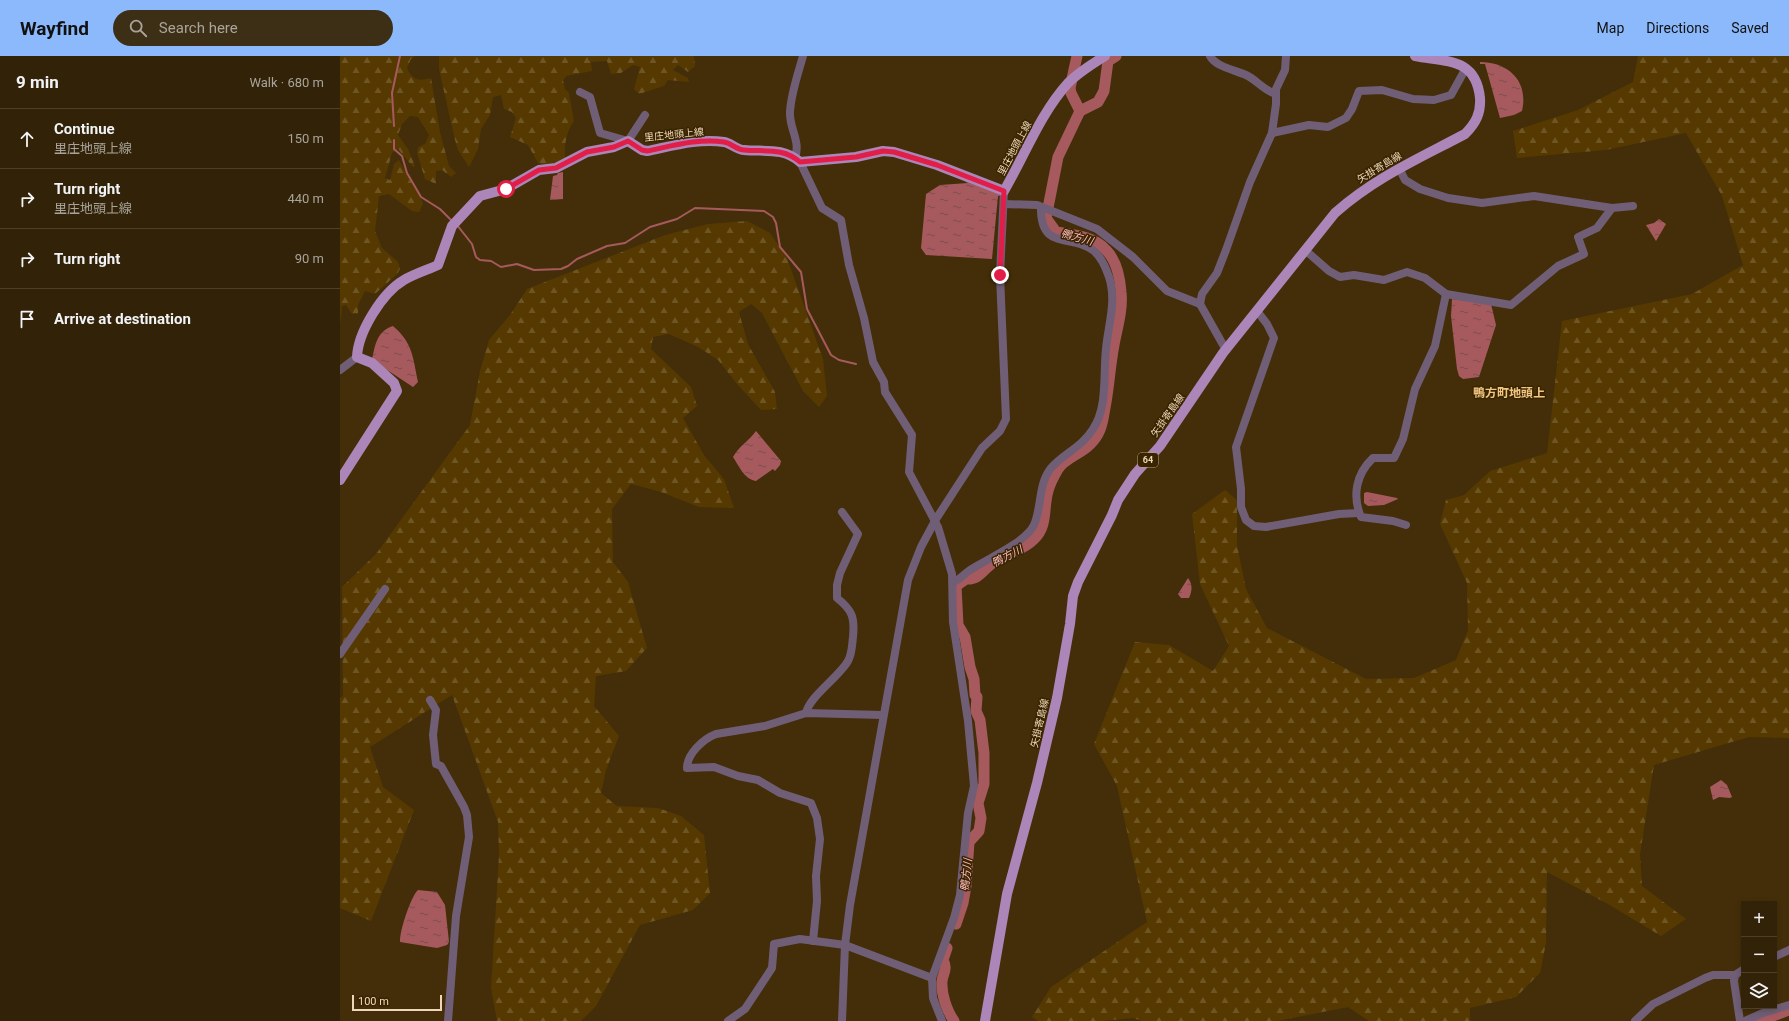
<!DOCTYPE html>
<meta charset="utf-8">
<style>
body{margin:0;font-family:Roboto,"Noto Sans JP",sans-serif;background:#3d2f15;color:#f1f3f6}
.controls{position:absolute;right:12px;bottom:12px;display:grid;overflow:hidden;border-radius:0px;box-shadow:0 2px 6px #0003}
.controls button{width:36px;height:36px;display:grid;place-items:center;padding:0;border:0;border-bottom:1px solid #4d3f28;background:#322207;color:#f1f3f6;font:20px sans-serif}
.scale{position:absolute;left:12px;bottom:10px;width:90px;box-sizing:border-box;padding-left:4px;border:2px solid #eed8b8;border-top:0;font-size:11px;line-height:14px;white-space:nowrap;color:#eed8b8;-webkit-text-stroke:3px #392400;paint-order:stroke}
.stop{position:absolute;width:12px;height:12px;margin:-9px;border:3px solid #e11d48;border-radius:50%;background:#fff}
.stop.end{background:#e11d48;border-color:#fff;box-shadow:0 1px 4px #0008}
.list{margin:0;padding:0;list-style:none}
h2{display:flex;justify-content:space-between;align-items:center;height:52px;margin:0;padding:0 16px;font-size:17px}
h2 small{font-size:13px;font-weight:400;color:#a8a49b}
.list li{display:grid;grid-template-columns:26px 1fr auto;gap:12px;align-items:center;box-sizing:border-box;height:60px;padding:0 16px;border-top:1px solid #4d3f28}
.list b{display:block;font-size:15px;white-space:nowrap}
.list p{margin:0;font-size:13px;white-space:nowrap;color:#a8a49b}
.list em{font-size:13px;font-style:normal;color:#a8a49b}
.icon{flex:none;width:22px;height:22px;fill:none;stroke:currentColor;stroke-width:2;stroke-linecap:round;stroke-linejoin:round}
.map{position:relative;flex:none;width:1449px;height:965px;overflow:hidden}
header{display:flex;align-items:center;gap:24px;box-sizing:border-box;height:56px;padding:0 20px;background:#8bb9fc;color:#111}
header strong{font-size:19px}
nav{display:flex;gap:22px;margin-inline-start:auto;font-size:14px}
.search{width:280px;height:36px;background:#3d2f15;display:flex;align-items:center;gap:10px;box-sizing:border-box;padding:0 14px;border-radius:22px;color:#a8a49b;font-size:15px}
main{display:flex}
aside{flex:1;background:#322207}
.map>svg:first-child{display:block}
.forest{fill:url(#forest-firs)}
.water{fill:url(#water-ripples)}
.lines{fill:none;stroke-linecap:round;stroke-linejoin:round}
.stream{stroke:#a65a5e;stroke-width:2}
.river{stroke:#a65a5e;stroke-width:11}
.minor{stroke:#705e76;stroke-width:8}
.major{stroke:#ac86b9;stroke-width:10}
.route{stroke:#e11d48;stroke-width:5}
.labels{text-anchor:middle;stroke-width:3;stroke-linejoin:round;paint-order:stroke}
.shield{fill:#392400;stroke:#b8a281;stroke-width:1}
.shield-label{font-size:9px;font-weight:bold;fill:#eed8b8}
.street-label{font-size:10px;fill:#eed8b8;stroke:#392400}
.water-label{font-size:11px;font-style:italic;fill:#ffbbbd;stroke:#392400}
.quarter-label{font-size:12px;font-weight:bold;fill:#f2c683;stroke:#392400}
</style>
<header>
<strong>Wayfind</strong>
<div class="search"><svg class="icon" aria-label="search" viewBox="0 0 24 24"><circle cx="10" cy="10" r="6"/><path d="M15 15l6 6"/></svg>Search here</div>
<nav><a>Map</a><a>Directions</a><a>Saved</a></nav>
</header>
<main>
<aside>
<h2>9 min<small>Walk · 680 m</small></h2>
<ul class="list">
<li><svg class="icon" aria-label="ahead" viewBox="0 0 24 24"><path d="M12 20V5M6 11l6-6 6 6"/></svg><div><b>Continue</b><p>里庄地頭上線</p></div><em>150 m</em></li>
<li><svg class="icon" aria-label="right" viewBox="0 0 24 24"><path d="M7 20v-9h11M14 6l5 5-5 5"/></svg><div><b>Turn right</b><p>里庄地頭上線</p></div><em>440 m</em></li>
<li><svg class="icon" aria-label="right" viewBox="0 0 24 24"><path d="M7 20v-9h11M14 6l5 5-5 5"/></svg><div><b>Turn right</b></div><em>90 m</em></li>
<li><svg class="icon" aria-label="arrive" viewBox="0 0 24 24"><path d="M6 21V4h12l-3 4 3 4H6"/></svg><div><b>Arrive at destination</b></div></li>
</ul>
</aside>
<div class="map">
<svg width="1449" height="965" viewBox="0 0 1449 965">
<defs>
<pattern id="forest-firs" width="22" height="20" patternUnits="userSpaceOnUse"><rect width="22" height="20" fill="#553901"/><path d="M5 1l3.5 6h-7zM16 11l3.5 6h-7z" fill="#6e5524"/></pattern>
<pattern id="water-ripples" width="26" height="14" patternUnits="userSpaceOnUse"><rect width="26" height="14" fill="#a65a5e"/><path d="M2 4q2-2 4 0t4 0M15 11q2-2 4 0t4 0" fill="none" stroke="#7b4f4c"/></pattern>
</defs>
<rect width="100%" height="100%" fill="#432e09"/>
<g class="forest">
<path d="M0,0h75l-4,3 -4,9c6,13 11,13 24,10l9,54 9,34 7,7 -5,4 -9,-7 -6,1v13l-11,-5 -8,-26 1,-6 7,-3 4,-9 -11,-18 -8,-1 -8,8 -4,11 10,14 7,17 -2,1 -15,-18 -6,4 -7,25 5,2 4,-16 5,-4 24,43 -4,9 -7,-1 -23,-17 -10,2 -4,35 7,17 16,14 2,7 -3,5 -22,20 -10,-3 -7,14v9h-6l-6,-9 -4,1 -2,19z"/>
<path d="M99,0h255l1,10 -7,6 -10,-7 -5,5 15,8 1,4 -21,-2 -4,6 -25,8 -5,-5 6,-22 -7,-2 -12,8 -10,1 -4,-13 -16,1 1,9 -26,5 -3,4 2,9 4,4 5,28c-8,11 -10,25 -9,38l-18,7 -9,-3 -10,-18 -18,-8 6,-19 -4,-6 -8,-3 -3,-14 -8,2 -3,18 -9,14 -3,20 -9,18 -11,-17 -3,-10 -16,-71z"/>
<path d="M1298,0h151v682l-40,-1 -95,28 -14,89 2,32 44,33 -25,17 -53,-32 -61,-32 -1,71 -6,30 -24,24 -46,11v13h-101l-21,-14 -71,14h-135l-9,-3 -32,3h-63l-6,-4 19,-30 96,-65 -30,-136 -23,-42 41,-102 34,3 44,26 16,-25 -29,-62 -8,-70 33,-24 12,10v45l9,44 21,39 99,51 48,-1 42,-18 12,-30 -1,-47 -27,-59 6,-24 18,-5 26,-24 57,-18 15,-132 130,-27 51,-29 -21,-69 -36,-63 -80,17 -89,8 -4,-27 65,-21 55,-28z"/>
<path d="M407,165l23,12 17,25 36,101 4,37 -8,11 -16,-16 -41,-78 -11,-9 -12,8 9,32 27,48 2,17 -16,1 -24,-26 -19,-24 -20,-13 -29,-13 -16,3 -2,12 40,38 6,19 -14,12 21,37 20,24 10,29 -35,-1 -38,-15 -30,-8 -19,25 1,53 15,20 19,66 -21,23 -30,5 -2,30 25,30 -13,34 -5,23 16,13 41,2 23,8 23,19 6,58 -17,17 -53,15 -44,81 -15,15h-84l-6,-33 8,-133 -1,-33 -46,-127 -82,52 13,40 31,23 -43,111 -31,-13v-210l3,-2 -1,-109 34,-33 94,-129 10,-54 9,-31 21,-25 17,-26 138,-54 43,-11z"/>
</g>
<g class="water">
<path d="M1140,6c28,0 49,19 42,49l-8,4 -14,3 -15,-54h-5z"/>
<path d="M223,116v27l-13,1 3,-24 4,-1 1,-2z"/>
<path d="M624,125l35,13 1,2h-2l-6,63 -66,-4 -5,-7 5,-54 14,-9 28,-2z"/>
<path d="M1319,163l7,5 -10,17 -10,-16 8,-2z"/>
<path d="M1112,243l39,5 5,21 -17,52 -16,2 -4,-3 -2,-7 -6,-53z"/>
<path d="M53,270c20,17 20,32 25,56l-5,5 -41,-27c3,-15 5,-29 21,-34z"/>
<path d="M416,375l25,30 -1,4 -5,6 -2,-2 -17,12c-12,-2 -17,-15 -23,-24 6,-11 16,-16 23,-26z"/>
<path d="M1027,436l30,6 1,1 -14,6 -16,1 -4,-3v-10z"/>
<path d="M848,522c5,7 4,13 1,20h-8l-3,-4z"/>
<path d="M1381,724l6,5 5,12 -2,1 -11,-1 -6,3 -3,-13z"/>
<path d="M78,834l19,2 8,13 4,37 -2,3 -10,3 -37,-6c-1,-10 11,-46 18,-52z"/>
</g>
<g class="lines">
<g class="stream">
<path d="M54,70l-2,-33 8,-37"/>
<path d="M54,84v9l8,7 5,17 14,24 19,12 12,12"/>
<path d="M117,169l15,19 4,13 4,3 11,1 10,6 16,-3 17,6 27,-1 7,-3 9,-7 30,-13 18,-3 25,-16 27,-8 18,-11 69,3 9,6 3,6 4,24 21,25 6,37 24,46 8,5 17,4"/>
</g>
<g class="river">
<path d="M737,0l-7,32 1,5 9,18"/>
<path d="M740,55l18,-9 6,-11 4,-30 8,-5"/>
<path d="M616,868l7,-21 3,-17 3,-44 10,-11 2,-13 -3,-15 6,-19v-31l-4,-33 -4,-9 1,-14 -2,-2 -1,-16 -4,-12 -5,-30 -7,-12 -2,-39 10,-7c14,1 18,-11 29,-18 13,-9 26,-9 39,-22 14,-12 9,-32 14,-48 2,-8 6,-15 10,-22 8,-13 30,-16 40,-35 5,-9 5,-16 7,-26 4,-21 5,-42 9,-63 3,-17 9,-35 7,-53 -1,-14 -5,-32 -15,-42 -12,-14 -33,-15 -50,-18l-10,-14 12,-61 22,-46"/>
<path d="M607,892l-4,12c5,9 0,13 -1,21 -1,13 5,30 12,40"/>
<path d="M1419,965l30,-11"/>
</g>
<g class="minor">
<path d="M870,0c6,11 25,14 36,19 11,5 18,16 30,19"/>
<path d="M240,36l10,5 10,36 28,8 17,-26"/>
<path d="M932,77l37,-8 19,2 18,-9 6,-9 7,-18 23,-1 31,9 21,1 17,-5 15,-27"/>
<path d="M455,102c6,-17 -6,-30 -5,-46 1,-19 8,-38 13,-56"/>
<path d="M460,106l22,46 19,12 8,45 15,53 9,44 11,20 1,10 27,43 -3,37 29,55 14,47 1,48 15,99 6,65 -6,27 -8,82 -6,23 -22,60 1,20 9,23"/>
<path d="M1059,112l6,12 15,9 28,9 34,5 52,-7 78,12"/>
<path d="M664,148l33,1 60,24 36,28 34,34 33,13 26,46"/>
<path d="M965,194l24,21 11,6 14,-2 30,5 23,-8 18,6 21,16 65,11 47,-39 26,-12 -6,-17 19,-9 15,-20 21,-2"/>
<path d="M860,248l2,-10 15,-21 9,-23 24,-68 22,-49 4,-29v-15l9,-19 1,-14"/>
<path d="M917,255l10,13 7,14 -38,109 5,42v18l5,13 8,6 12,1 73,-13 20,-1"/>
<path d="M0,314l17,-13"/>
<path d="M1066,469l-13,-4 -32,-4c-9,-21 -5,-43 12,-59h21l9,-19 12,-50 20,-43 11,-52"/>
<path d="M613,526c7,-2 11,-8 17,-12 17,-11 55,-27 64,-45 8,-18 4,-41 17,-57 12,-14 31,-21 42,-39 15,-22 10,-55 13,-80 2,-23 11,-48 3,-72 -3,-9 -7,-19 -15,-26 -22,-18 -54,1 -53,-44"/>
<path d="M0,598l45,-65"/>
<path d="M90,644l6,10 -3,25 3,29 5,2 23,41 3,8 2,22 -13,79 -8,105"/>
<path d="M466,657c3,-16 33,-36 42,-52 4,-7 4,-16 5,-24 2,-20 -1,-27 -16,-39v-13l3,-12 18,-39 -16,-22"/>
<path d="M473,885l4,-40 -1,-25 4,-37 -3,-21 -6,-15 -31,-10 -22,-13 -20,-4 -24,-9 -27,1c0,-14 16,-29 29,-34l49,-8 41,-13 77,2"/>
<path d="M1434,901l15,-7"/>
<path d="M1395,919l-1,6 6,40"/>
<path d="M388,965l17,-12 27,-41 2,-24 26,-5 45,6 87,33"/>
<path d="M502,965l3,-76 5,-40 58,-325 13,-33 15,-28 46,-71 18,-17 6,-12 -6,-144 4,-84"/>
<path d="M1295,965l18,-17 52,-26 8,-3h22l9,-6"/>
<path d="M1405,965l18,-8 26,-8"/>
</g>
<g class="major">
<path d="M0,424l57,-89 -3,-8 -22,-20 -15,-6c1,-25 25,-64 47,-77 10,-6 23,-10 34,-15l14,-39 28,-30 26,-7 33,-19 17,-2 31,-16 27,-5 14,-6 14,9 5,1c25,-5 52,-13 77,-9 7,1 13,8 20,8 20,2 39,-3 56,12l56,-5 27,-6 11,1 43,13 67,26c21,-36 36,-77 64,-108 11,-11 24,-19 37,-27"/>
<path d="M645,965l22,-127 30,-111 20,-85 13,-74 3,-28 5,-14 34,-67 6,-15 17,-26 25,-28 63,-93 112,-140c41,-36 83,-54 130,-79 11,-11 16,-21 15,-36 -4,-40 -33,-36 -65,-42"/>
</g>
</g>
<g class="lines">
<path class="route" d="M166,133l33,-19 17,-2 31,-16 27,-5 14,-6 14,9 5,1c25,-5 52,-13 77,-9 7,1 13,8 20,8 20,2 39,-3 56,12l56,-5 27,-6 11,1 43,13 67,26 -4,84"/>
</g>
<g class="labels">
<rect class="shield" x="798" y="397" width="20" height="14" rx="3"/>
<g class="shield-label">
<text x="808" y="407">64</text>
</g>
<g class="street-label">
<text transform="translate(334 78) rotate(-6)" y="4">里庄地頭上線</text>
<text transform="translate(674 92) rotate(-62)" y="4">里庄地頭上線</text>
<text transform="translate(1039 111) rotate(-31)" y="4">矢掛寄島線</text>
<text transform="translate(827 359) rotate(-55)" y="4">矢掛寄島線</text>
<text transform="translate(699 667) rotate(-77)" y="4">矢掛寄島線</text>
</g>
<g class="water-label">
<text transform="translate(737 181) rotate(16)" y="4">鴨方川</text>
<text transform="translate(667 500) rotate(-28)" y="4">鴨方川</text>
<text transform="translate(626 819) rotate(-84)" y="4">鴨方川</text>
</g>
<g class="quarter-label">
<text x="1169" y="341">鴨方町地頭上</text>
</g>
</g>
</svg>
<div class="controls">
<button>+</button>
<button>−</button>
<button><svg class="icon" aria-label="layers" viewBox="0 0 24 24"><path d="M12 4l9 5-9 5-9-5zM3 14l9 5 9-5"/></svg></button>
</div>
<div class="scale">100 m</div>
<div class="stop" style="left:166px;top:133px"></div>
<div class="stop end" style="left:660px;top:219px"></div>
</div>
</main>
